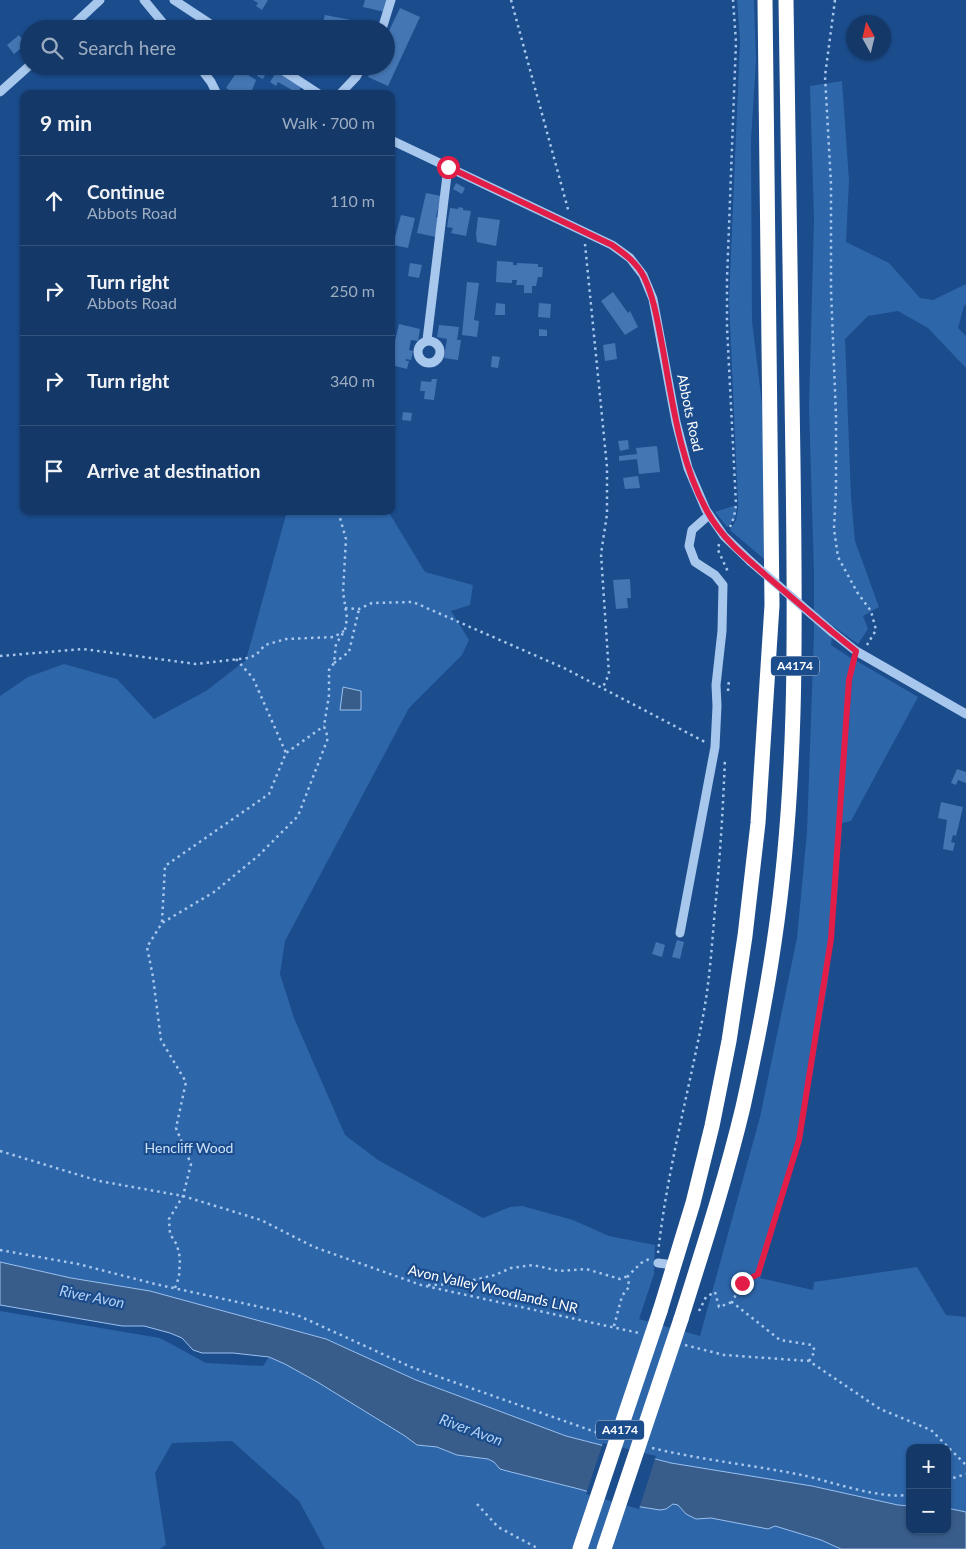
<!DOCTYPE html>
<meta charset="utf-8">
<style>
body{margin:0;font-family:Lato,sans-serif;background:#1d406f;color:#f1f3f6}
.controls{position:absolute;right:15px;bottom:15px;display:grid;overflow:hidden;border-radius:10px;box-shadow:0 1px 4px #0004}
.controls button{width:45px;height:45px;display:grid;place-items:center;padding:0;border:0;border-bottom:1px solid #33537d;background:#143969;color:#f1f3f6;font:25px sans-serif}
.compass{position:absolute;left:846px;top:15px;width:45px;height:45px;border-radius:50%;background:#143969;box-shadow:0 1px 4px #0004;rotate:352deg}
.stop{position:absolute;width:15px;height:15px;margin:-11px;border:4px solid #e11d48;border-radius:50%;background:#fff}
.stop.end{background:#e11d48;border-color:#fff;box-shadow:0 1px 5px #0008}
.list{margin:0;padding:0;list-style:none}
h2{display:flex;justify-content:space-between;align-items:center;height:65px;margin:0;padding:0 20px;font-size:21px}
h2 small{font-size:16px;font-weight:400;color:#9dacc0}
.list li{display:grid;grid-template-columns:32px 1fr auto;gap:15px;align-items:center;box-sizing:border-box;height:90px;padding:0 20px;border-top:1px solid #33537d}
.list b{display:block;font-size:19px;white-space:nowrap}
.list p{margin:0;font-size:16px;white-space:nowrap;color:#9dacc0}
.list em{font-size:16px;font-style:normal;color:#9dacc0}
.icon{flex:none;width:28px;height:28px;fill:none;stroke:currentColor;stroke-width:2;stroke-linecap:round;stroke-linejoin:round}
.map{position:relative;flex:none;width:966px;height:1549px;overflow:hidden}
.search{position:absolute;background:#143969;box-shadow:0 1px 4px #0004;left:20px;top:20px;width:375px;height:55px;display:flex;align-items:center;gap:12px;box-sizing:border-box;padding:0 18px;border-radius:28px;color:#9dacc0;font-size:19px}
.panel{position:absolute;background:#143969;box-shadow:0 1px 4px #0004;left:20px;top:90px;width:375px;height:425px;border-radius:10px}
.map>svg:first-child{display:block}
.green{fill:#2e66aa}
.water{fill:#385d8b;stroke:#9ac1f0}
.pier{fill:#1b4c8c}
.building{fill:#4476b4}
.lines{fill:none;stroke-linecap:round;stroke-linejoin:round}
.path{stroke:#a7c7ed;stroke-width:2.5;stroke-dasharray:2.5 4;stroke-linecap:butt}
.minor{stroke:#a7c7ed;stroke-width:9}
.highway{stroke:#fff;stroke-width:15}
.minor-bridge{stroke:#a7c7ed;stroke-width:9}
.highway-bridge{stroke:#fff;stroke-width:15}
.route{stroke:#e11d48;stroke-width:6}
.labels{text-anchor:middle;stroke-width:4.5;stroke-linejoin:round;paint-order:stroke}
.shield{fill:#1b4c8c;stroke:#bbc9dc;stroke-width:1}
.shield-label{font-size:12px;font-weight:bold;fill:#fff}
.street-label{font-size:14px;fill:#fff;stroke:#1b4c8c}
.park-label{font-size:14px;fill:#cce1fa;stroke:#1b4c8c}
.water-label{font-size:15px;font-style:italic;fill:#b2d1f5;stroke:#1b4c8c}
</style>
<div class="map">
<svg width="966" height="1549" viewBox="0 0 966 1549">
<rect width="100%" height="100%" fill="#1b4c8c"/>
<g class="green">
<path d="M737,0h17l2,61 -5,79 1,181 11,91 1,147 -34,-29 6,-10 2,-13 -9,-207 11,-259z"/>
<path d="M842,81l7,99 -3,62 43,21 31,35 13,2 33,-16v20l-2,2 -6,22 8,8v32l-38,-40 -30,-17 -30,5 -23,23 6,158 4,44 24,66 -16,9 5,13 -10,15 -25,-18 -2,19 21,14 -15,160 4,4 11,-144 3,-19 63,37 -67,124 -9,2 -5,75 -9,82 -27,161 -41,137 53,12 1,-8 103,-15 29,48 20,2v195l-19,-4v-60h-37v58l-12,-1 -86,-19 -141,-23 -105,-27 -150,-56 -90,-41 -176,-48 -79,-13 -71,-16v-566l28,-19 36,-13 53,15 37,40 52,-28 40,-31 41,-149h101l37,61 48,13 -3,20 -19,6 18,29 -7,15 -53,53 -124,233 -5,33 14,44 51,117 33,25 105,58 27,-11 12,-1 51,14 36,16 46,9 -1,29 -15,45 61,17 60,-219 37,-179 10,-106 7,-199v-59l-5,-167 5,-187 -4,-134z"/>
<path d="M733,506l4,1 -2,12 -8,8 -12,-15z"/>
<path d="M0,1311l160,27 46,25 57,3 6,-9 16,7 34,19 86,53 12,9 20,2 20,8 31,4 6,3 6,7 11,3 68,17 62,18 25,2 7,-5 5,1 8,9 10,5 14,-1 58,11 7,-3 46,14 20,9h-516l-26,-48 -67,-60 -60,2 -17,30 11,72 -6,4h-160z"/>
</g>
<g class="water">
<path d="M343,687l18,4v19h-21z"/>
<path d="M0,1262l71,16 79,13 176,48 90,41 150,56 105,27 141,23 86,19 12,1v24h37v-22l19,4v37h-125l-20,-9 -46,-14 -7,3 -57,-11 -15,1 -10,-5 -8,-9 -5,-1 -7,5 -6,1 -19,-3 -62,-18 -68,-17 -11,-3 -6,-7 -6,-3 -31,-4 -20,-8 -20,-2 -12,-9 -86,-53 -34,-19 -16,-7 -36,-4h-31l-9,-3 -11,-12 -12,-5 -26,-7h-22l-122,-21z"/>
</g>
<path class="pier" d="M603,1443l53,13 -17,53 -53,-15z"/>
<g class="building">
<path d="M253,0h15l-6,10 -6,-4 2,-3z"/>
<path d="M365,0h22l-2,12 -22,-5z"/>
<path d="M400,8l20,9 -32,69 -20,-9 5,-11h13v-29z"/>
<path d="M325,15l26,5 -2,9h-24l1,-3 -4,-1z"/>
<path d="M19,35l7,9 -12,10 -7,-9z"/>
<path d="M239,69l17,11 -5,13 -3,-1 -1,2h-18l2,-3 -5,-3z"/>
<path d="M261,70l5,3 -3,6 -6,-3z"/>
<path d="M277,71l25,15 -5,7 -19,-11 -2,4 -6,-4z"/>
<path d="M456,183l9,5 -3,6 -9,-5z"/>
<path d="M426,193l15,3 -5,21 4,1 -4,19 -19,-4z"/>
<path d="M459,207l4,1v2l8,1 -5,25 -15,-3 2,-5 -6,-1 3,-19 8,1z"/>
<path d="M401,215l14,3 -7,30 -15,-3z"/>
<path d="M478,217l22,3 -4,26 -19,-4 -1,-8z"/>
<path d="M497,261l16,1v3h4v-2l21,1v3h5l-1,10h-4l-2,9h-4v7h-8v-8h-8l1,-5h-5v3l-16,-1z"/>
<path d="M410,263l12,2 -3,13 -11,-2z"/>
<path d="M467,282l12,1 -5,37 5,1 -2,16 -15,-2z"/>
<path d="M613,292l15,21 2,-2 8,16 -13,8 -24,-34z"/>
<path d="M496,303l9,1v11h-10z"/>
<path d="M539,303l12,1 -1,14 -12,-1z"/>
<path d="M399,324l21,5 -2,12 -7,-1 -2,10 4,1 -2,9 -5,-1v2h3l-2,8 -16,-4v-8z"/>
<path d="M439,325l20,2 -2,13h4l-3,20 -14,-2 3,-19 -10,-2z"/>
<path d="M539,329l8,1v6h-8z"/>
<path d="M615,343l2,16 -12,2 -2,-16z"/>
<path d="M492,356l8,1 -2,11 -7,-1z"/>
<path d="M432,379h5l-3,21 -10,-1 1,-8h-5l1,-10 10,1z"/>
<path d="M403,412l9,1 -1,8 -9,-1z"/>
<path d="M628,440l1,9 -9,2 -2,-10z"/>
<path d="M657,446l3,26 -21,2 -2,-15 -18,2v-5l18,-2 -1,-6z"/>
<path d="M638,476l2,12 -15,1 -2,-11z"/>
<path d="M630,579l1,19h-4l1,10 -12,1 -3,-29z"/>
<path d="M957,769l9,3v11l-8,-3 -2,5 -5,-2z"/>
<path d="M941,802l22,5 -7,29 -3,-1 -2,7 4,1 -2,8 -10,-2 4,-29 -9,-2z"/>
<path d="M677,940l7,2 -4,17 -8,-2z"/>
<path d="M656,942l9,3 -3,12 -10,-3z"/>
</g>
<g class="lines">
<g class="path">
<path d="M511,0l58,213"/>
<path d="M835,0l-10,76 6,108v106l5,126v74l-2,39 4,28 19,35 14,19 5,19 -9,15"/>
<path d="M585,244l22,223v47l-6,40 8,120 -6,13"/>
<path d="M730,527l4,-10 2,-12 -9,-178v-48l9,-237 -3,-42"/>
<path d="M719,544l-1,6 11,24"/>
<path d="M345,608l14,1 13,-6 41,-1 151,66 141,74"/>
<path d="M0,656l83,-7 113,15 52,-6 8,-3 9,-10 21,-6 48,-2 10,-6"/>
<path d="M236,659l17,19 33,75"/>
<path d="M334,663l15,-11 10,-43"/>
<path d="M728,691l1,-12"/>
<path d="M162,922l3,-56 104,-72 17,-41 38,-27"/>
<path d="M0,1151l99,30 84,15 78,24 53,27 107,38 218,48"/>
<path d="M0,1250l78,14 77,20 142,31 114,52 193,68"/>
<path d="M658,1253c9,-82 31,-162 46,-242 6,-34 8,-68 11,-102 5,-50 8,-100 10,-151"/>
<path d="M428,1285l28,-1 39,-9 16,-7 22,-3 26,6 27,-2 34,10 8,-3"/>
<path d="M175,1288l4,-11 1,-19 -3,-13 -7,-11 -1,-15 14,-23 8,-32 -15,-36 10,-46 -25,-42 -8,-63 -6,-30 15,-24 52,-31 44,-36 40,-40 30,-78 -4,-12 5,-31v-25l5,-7 2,-19 9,-14 2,-12 -4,-26 3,-53 -8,-28"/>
<path d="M699,1311l7,-14 9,-5 4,15 13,-5"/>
<path d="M614,1326l8,-30 7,-9 -1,-11 13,-13 8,-4"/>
<path d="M685,1345l39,10 85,6 71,48 51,21 35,35"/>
<path d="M809,1361l6,-10 -3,-6 -32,-5 -48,-38 10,-19 16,-9 41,-134 32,-201 18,-259 5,-20"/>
<path d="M652,1448c50,12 100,17 150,27 27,6 83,26 108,19"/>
<path d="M947,1480l19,-6"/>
<path d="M477,1504l21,23 41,22"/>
</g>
<g class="minor">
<path d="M144,0l24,29"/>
<path d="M174,0l44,29"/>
<path d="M69,29l31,-29"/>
<path d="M382,29l9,-29"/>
<path d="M199,66l12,16 6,12"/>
<path d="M276,66l43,28"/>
<path d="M0,92l29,-26"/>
<path d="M340,94l16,-17 6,-11"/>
<path d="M391,140l221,105 18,13 13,17 10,24 23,123 12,46 18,42 18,26 26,25"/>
<path d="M427,340l21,-173"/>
<circle cx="429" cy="352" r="11"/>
<path d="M832,632l24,19 110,63"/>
<path d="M680,933l35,-186 2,-41 -1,-21 6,-54 1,-46 -8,-10 -20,-13 -6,-16 3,-16 17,-15"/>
<path d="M658,1263l16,2"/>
</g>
<g class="highway">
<path d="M660,1311l33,-108 19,-77 17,-85 16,-105 13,-113 14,-218 -7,-605"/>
<path d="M681,1319c22,-70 45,-141 62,-212 12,-54 23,-109 31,-164 24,-160 21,-320 19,-481 -2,-154 -5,-308 -7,-462"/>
</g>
<path class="minor-bridge" d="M750,561l82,71"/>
<g class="highway-bridge">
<path d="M580,1549l80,-238"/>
<path d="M604,1549l77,-230"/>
</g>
</g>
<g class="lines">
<path class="route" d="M448,167l164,78c13,9 25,18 32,32 11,23 14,48 19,73 10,55 17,112 44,161 16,30 45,52 70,74 26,22 52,45 79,66l-7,29 -18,259 -32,201 -41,134 -16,9"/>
</g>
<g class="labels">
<g class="shield">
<rect x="771" y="656.5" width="48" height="19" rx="4"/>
<rect x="596" y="1420.5" width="48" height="19" rx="4"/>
</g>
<g class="shield-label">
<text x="795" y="670">A4174</text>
<text x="620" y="1434">A4174</text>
</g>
<g class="street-label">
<text transform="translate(690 413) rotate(78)" y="5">Abbots Road</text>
<text transform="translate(493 1289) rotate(13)" y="5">Avon Valley Woodlands LNR</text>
</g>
<g class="park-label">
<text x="189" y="1153">Hencliff Wood</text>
</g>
<g class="water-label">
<text transform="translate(92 1297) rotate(11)" y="5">River Avon</text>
<text transform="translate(471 1430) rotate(20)" y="5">River Avon</text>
</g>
</g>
</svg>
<div class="controls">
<button>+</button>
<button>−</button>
</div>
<svg class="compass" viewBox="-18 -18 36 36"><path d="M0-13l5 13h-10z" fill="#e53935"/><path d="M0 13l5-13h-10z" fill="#9dacc0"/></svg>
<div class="stop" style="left:448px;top:167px"></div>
<div class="stop end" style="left:742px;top:1283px"></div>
<div class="search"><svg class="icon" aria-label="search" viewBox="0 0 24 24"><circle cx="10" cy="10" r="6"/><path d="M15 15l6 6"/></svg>Search here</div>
<section class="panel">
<h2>9 min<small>Walk · 700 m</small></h2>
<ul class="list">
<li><svg class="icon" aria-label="ahead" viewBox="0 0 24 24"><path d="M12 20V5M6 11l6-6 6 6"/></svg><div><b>Continue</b><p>Abbots Road</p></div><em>110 m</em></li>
<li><svg class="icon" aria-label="right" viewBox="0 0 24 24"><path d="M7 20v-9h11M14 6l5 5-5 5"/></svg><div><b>Turn right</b><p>Abbots Road</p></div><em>250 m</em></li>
<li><svg class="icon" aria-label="right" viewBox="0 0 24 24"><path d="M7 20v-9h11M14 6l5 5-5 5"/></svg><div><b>Turn right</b></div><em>340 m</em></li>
<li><svg class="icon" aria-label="arrive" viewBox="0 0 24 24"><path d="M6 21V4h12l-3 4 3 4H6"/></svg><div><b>Arrive at destination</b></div></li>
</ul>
</section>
</div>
